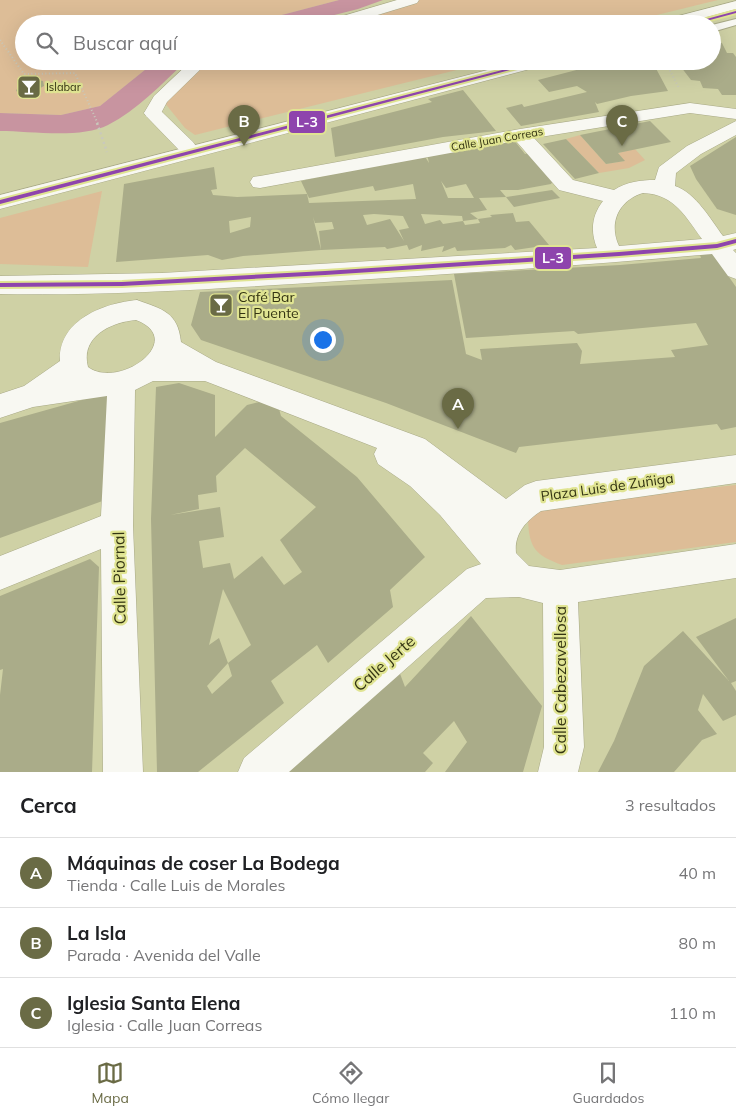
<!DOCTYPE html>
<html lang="es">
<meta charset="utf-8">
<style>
body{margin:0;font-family:Mulish,sans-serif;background:#f2f2f2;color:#202124}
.you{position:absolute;left:322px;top:339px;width:18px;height:18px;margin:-12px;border:4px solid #fff;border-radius:50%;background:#1a73e8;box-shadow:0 0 0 8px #1a73e833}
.badge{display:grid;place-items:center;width:32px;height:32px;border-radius:50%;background:#6a6b45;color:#fff;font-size:16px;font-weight:700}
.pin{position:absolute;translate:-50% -41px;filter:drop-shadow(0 1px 2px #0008)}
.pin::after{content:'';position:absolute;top:26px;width:18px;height:15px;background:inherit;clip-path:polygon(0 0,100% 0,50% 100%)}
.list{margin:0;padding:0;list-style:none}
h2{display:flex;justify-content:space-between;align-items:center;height:65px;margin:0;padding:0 20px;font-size:21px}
h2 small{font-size:16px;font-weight:400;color:#757577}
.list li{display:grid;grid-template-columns:32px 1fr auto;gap:15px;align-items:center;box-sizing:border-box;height:70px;padding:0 20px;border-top:1px solid #e0e0e0}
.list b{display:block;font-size:19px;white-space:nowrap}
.list p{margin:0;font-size:16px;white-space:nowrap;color:#757577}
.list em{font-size:16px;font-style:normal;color:#757577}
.icon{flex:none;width:28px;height:28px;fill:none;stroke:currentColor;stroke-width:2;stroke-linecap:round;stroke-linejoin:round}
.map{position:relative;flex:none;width:736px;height:772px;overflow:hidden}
.search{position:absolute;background:#fff;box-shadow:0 5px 20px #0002;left:15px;right:15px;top:15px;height:55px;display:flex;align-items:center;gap:12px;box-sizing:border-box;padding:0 18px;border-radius:28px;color:#757577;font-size:19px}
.sheet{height:275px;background:#fff}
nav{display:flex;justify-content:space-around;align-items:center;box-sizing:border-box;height:70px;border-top:1px solid #e0e0e0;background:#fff;font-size:14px;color:#757577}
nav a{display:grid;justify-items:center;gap:2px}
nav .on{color:#6a6b45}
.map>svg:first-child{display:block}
.green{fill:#ddbd97}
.water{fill:#c894a0}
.building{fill:#aaac89;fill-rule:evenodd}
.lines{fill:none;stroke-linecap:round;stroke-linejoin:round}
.service-casing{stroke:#a8a986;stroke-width:2}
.pedestrian-casing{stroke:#a8a986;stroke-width:1}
.minor-casing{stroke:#a8a986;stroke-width:1}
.secondary-casing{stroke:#a8a986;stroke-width:1}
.path-far1{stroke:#c9c9bc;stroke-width:2;stroke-dasharray:1 2.5;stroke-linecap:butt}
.path{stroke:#c9c9bc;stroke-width:2.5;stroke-dasharray:2 3;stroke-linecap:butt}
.service{fill:#f8f8f2;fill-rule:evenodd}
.pedestrian{fill:#f8f8f2;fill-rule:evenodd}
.minor{fill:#f8f8f2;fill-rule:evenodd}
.secondary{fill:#f8f8f2;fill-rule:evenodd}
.bus-1-casing{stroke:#e0e492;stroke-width:4}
.bus-1{fill:#8e44ad;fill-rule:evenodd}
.labels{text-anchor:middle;stroke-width:4.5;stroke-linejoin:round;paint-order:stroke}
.far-poi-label{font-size:11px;fill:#333412;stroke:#e0e492;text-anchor:start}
.far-street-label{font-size:11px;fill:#333412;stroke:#e0e492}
.poi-label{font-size:14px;fill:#333412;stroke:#e0e492;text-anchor:start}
.street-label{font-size:14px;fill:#333412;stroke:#e0e492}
.near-street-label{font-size:16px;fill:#333412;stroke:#e0e492}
.line-badge{stroke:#e0e492;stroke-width:2}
.badge-label{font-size:14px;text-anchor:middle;font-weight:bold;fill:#fff}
</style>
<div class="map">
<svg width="736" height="772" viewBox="0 0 736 772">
<rect width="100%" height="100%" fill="#cfd1a5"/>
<g class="green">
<path d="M0,0h339l-92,24h-223v37h132l-56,45 -39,9 -61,-2z"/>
<path d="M418,0h300l-98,24h-277z"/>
<path d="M205,61h288l-298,74 -10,-7 -21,-26z"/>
<path d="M580,135l26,29 18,-3 -6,-8 17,-4 10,11 -16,8 -30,5 -33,-34z"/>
<path d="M102,191l-14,76 -88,-3v-46z"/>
<path d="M736,485v57l-174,23c-27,-10 -33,-17 -34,-46l12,-13z"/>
</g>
<g class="water">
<path d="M339,0h44l-25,9 -59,15h-52z"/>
<path d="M156,61h30c-24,23 -49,49 -78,64 -27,14 -78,6 -108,6v-18l61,2 39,-9z"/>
</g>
<g class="building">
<path d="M712,39l10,4 5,10h6l3,4v38h-14l-4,-6 -15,-1 -3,-7 -9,-1 -10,-13 -1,-6h32z"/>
<path d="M611,61h41l16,30 -37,5 -34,8 -2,-2 4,10 -78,14 -15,-18 16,-4 2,3 63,-15 -10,-6 -28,6 -11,-12z"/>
<path d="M32,79l11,2 1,5 -13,7 -9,1 -6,-3 3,-7z"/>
<path d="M463,90l33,41 -53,6 -108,20 -4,-29 101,-26 -4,-3z"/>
<path d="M650,121l21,21 -53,11 7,8 -19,3 -26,-29z"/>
<path d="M736,137v78l-19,-6 -21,-30 -6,-13z"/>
<path d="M513,139l12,15 4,-1 24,28 -2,3 -33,6h-18l6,7 46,-7 8,8 -46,9 -8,-10 -27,1 8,12 -17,3 8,6 -15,2 -1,-5 -41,-2 4,10 15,-4 3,4 20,-3 2,4 15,-2 -2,-4 14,-2 -2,-2 23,-2 3,9 13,-1 20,24 -34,5 -4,-5 -6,3 -48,3 -2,-4 -13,5 2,-6 -23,5 1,-6 -13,5 -2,-5 -20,4 -2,-2 -64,3 -2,-19 15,-2 -2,-7 -17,1 -2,-6 8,33 -78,6 -21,4 -14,-5 -92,7 8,-78 90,-17 3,22 -6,1 2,5 24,2 70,-3 2,9 107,-4 -3,-15 -38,7 -2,-5 -64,12 -8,-17 123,-26 5,8 -2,-9zM441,181l5,7 20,-4 8,14h-26zM374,214l29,2 6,12 -10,2 5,11 -14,-22 -23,6 -4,-10zM251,217l-1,10 -20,6 -1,-12z"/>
<path d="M566,139l33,34 -24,6 -32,-35z"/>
<path d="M713,254l23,33v140l-15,3 -4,-6 -198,23 -3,6 -130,-50 -185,-63 -10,-15 9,-33 252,-12 14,74 16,6 -2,-11 97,-6 5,8 -2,13 95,-7 -4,-7 37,-5 -12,-22 -118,11 -4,-3 -108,7 -12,-64 166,-9 81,-7 -1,-3z"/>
<path d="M179,383l36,12v42l32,-32 12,-3 20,7 2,7 76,61 68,80 -35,33 3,17 -65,56 -11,-18 -46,36 13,22 -86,69h-41l-6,-253 5,-132zM245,448l71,59 -36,33 22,32 -18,13 -22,-29 -28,23 -4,-16 -27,5 -4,-27 25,-4 -4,-30 -50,8 29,-6 -1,-14 19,-3 -1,-16zM223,589l28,56 -23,18 4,13 -20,18 -5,-8 21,-23 -9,-25 -10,7z"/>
<path d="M107,393l1,106 -108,39v-115z"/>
<path d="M90,559l9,8 -7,205h-92v-77l3,-26 -3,1v-74z"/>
<path d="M471,616l71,90 -19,66h-78l22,-30 -13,-21 -31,32 10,10 -8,9h-137l111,-101 6,16z"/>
<path d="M736,618v63l-5,2 5,8v24l-13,6 -20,-27 -5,16 19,24 -15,6 -28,32h-76l16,-31 30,-75 39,-35 46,50 -33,-44z"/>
</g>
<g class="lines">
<g class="service-casing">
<path id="service" d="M736,19v6l-24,7v-7z"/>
</g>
<g class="pedestrian-casing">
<g id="pedestrian">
<path d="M397,0h22l-2,3 -69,21h-24l2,-3z"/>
<path d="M191,61h18l-42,41 -8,15h-12l-3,-4 10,-17z"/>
</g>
</g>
<g class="minor-casing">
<g id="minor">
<path d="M690,103l46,6v10l-46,-6 -156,25 39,42 41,10c12,-8 27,-10 41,-10l4,-13 28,-21 49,-25v14l-35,19 -25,19 -1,13c21,7 36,34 48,50l13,-3v16l-3,1 3,3v26l-8,-3 -16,-22c-124,11 -248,19 -372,27 -114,7 -227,15 -340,13v-18l162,-3 435,-25c-7,-17 -5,-33 6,-47l-44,-11 -43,-49 -256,47 -7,-1 -3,-5 3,-5 7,-1 260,-47zM643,193c31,1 42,23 59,46l-83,7c-11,-23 0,-46 24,-53z"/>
<path d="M153,108l6,1 34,33 3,4 -3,4h-14l-32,-33 -3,-4 3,-4z"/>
<path d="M137,300c25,9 41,12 44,42l35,20 209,77 81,60 19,-14 11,-4 200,-26v28l-195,28c-15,10 -27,23 -25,42l13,13 31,4 176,-26v34l-158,24 6,145 -6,25h-40l6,-25 -1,-144 -24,-6 -33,1 -197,174h-51l6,-14 223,-189 14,-5 -41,-49 -30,-29 -32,-22 -4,-10 3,-6 -172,-67h-52l-18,9 -2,136 10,246h-40l-2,-223 -101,41v-34l101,-40 6,-120 -74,11 -33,11v-24l24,-8 36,-25c-2,-41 44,-58 77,-61zM136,320c52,20 -17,70 -48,47 -8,-30 23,-45 48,-47z"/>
</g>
</g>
<g class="secondary-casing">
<g id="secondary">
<path d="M736,1v8l-54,15h-25l2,-3z"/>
<path d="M523,61h28l-2,3 -549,145v-14z"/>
</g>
</g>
<g class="path-far1">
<path d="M0,40l24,34 51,-1 23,51"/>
<path d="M665,61l14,27"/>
</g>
<path class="path" d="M97,123l10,29"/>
<use href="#service" class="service"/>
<use href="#pedestrian" class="pedestrian"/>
<use href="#minor" class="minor"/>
<use href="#secondary" class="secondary"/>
<g class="bus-1-casing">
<g id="bus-1">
<path d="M736,11v2l-41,11h-7z"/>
<path d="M537,61h7l-544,143v-4z"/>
<path d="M736,239v4l-19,5 -98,8 -294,19 -203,11 -122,1v-4l122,-1 203,-11 294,-19 98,-8z"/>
</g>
</g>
<use href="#bus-1" class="bus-1"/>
</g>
<defs>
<g id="bar-square" transform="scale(1.25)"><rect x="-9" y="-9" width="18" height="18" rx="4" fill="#6a6b45" stroke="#e0e492"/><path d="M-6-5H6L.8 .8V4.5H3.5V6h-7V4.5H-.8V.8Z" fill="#fff"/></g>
</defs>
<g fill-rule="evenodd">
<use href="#bar-square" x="29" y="87"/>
<use href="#bar-square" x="221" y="305"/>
</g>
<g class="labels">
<g class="far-poi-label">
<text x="46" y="91">Islabar</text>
</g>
<g class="far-street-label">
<text transform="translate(497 139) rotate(-10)" y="4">Calle Juan Correas</text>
</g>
<g class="poi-label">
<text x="238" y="302">Café Bar<tspan x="238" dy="16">El Puente</tspan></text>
</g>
<g class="street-label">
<text transform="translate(607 487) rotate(-8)" y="5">Plaza Luis de Zuñiga</text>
</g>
<g class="near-street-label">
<text transform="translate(119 578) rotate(-91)" y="6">Calle Piornal</text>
<text transform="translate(384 663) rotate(-41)" y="6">Calle Jerte</text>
<text transform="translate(560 680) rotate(-90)" y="6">Calle Cabezavellosa</text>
</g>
</g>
<g class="line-badge">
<rect x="288" y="110" width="38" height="24" rx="5" fill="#8e44ad"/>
<rect x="534" y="246" width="38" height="24" rx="5" fill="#8e44ad"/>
</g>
<g class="badge-label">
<text x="307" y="127">L-3</text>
<text x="553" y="263">L-3</text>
</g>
</svg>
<div class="you"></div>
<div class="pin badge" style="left:458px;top:429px">A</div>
<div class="pin badge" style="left:244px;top:146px">B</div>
<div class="pin badge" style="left:622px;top:146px">C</div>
<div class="search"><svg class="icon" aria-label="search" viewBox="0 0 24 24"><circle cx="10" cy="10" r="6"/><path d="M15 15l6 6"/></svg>Buscar aquí</div>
</div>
<section class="sheet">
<h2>Cerca<small>3 resultados</small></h2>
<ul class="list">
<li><span class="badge">A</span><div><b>Máquinas de coser La Bodega</b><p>Tienda · Calle Luis de Morales</p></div><em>40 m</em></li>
<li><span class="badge">B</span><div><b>La Isla</b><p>Parada · Avenida del Valle</p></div><em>80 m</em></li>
<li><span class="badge">C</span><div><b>Iglesia Santa Elena</b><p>Iglesia · Calle Juan Correas</p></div><em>110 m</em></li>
</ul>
</section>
<nav>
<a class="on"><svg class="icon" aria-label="map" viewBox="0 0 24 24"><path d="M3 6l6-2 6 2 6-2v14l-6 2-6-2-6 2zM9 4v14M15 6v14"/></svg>Mapa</a>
<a><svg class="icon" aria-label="directions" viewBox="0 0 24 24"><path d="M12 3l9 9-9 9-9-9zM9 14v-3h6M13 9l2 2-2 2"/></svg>Cómo llegar</a>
<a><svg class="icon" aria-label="saved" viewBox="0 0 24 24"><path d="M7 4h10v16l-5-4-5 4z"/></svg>Guardados</a>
</nav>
